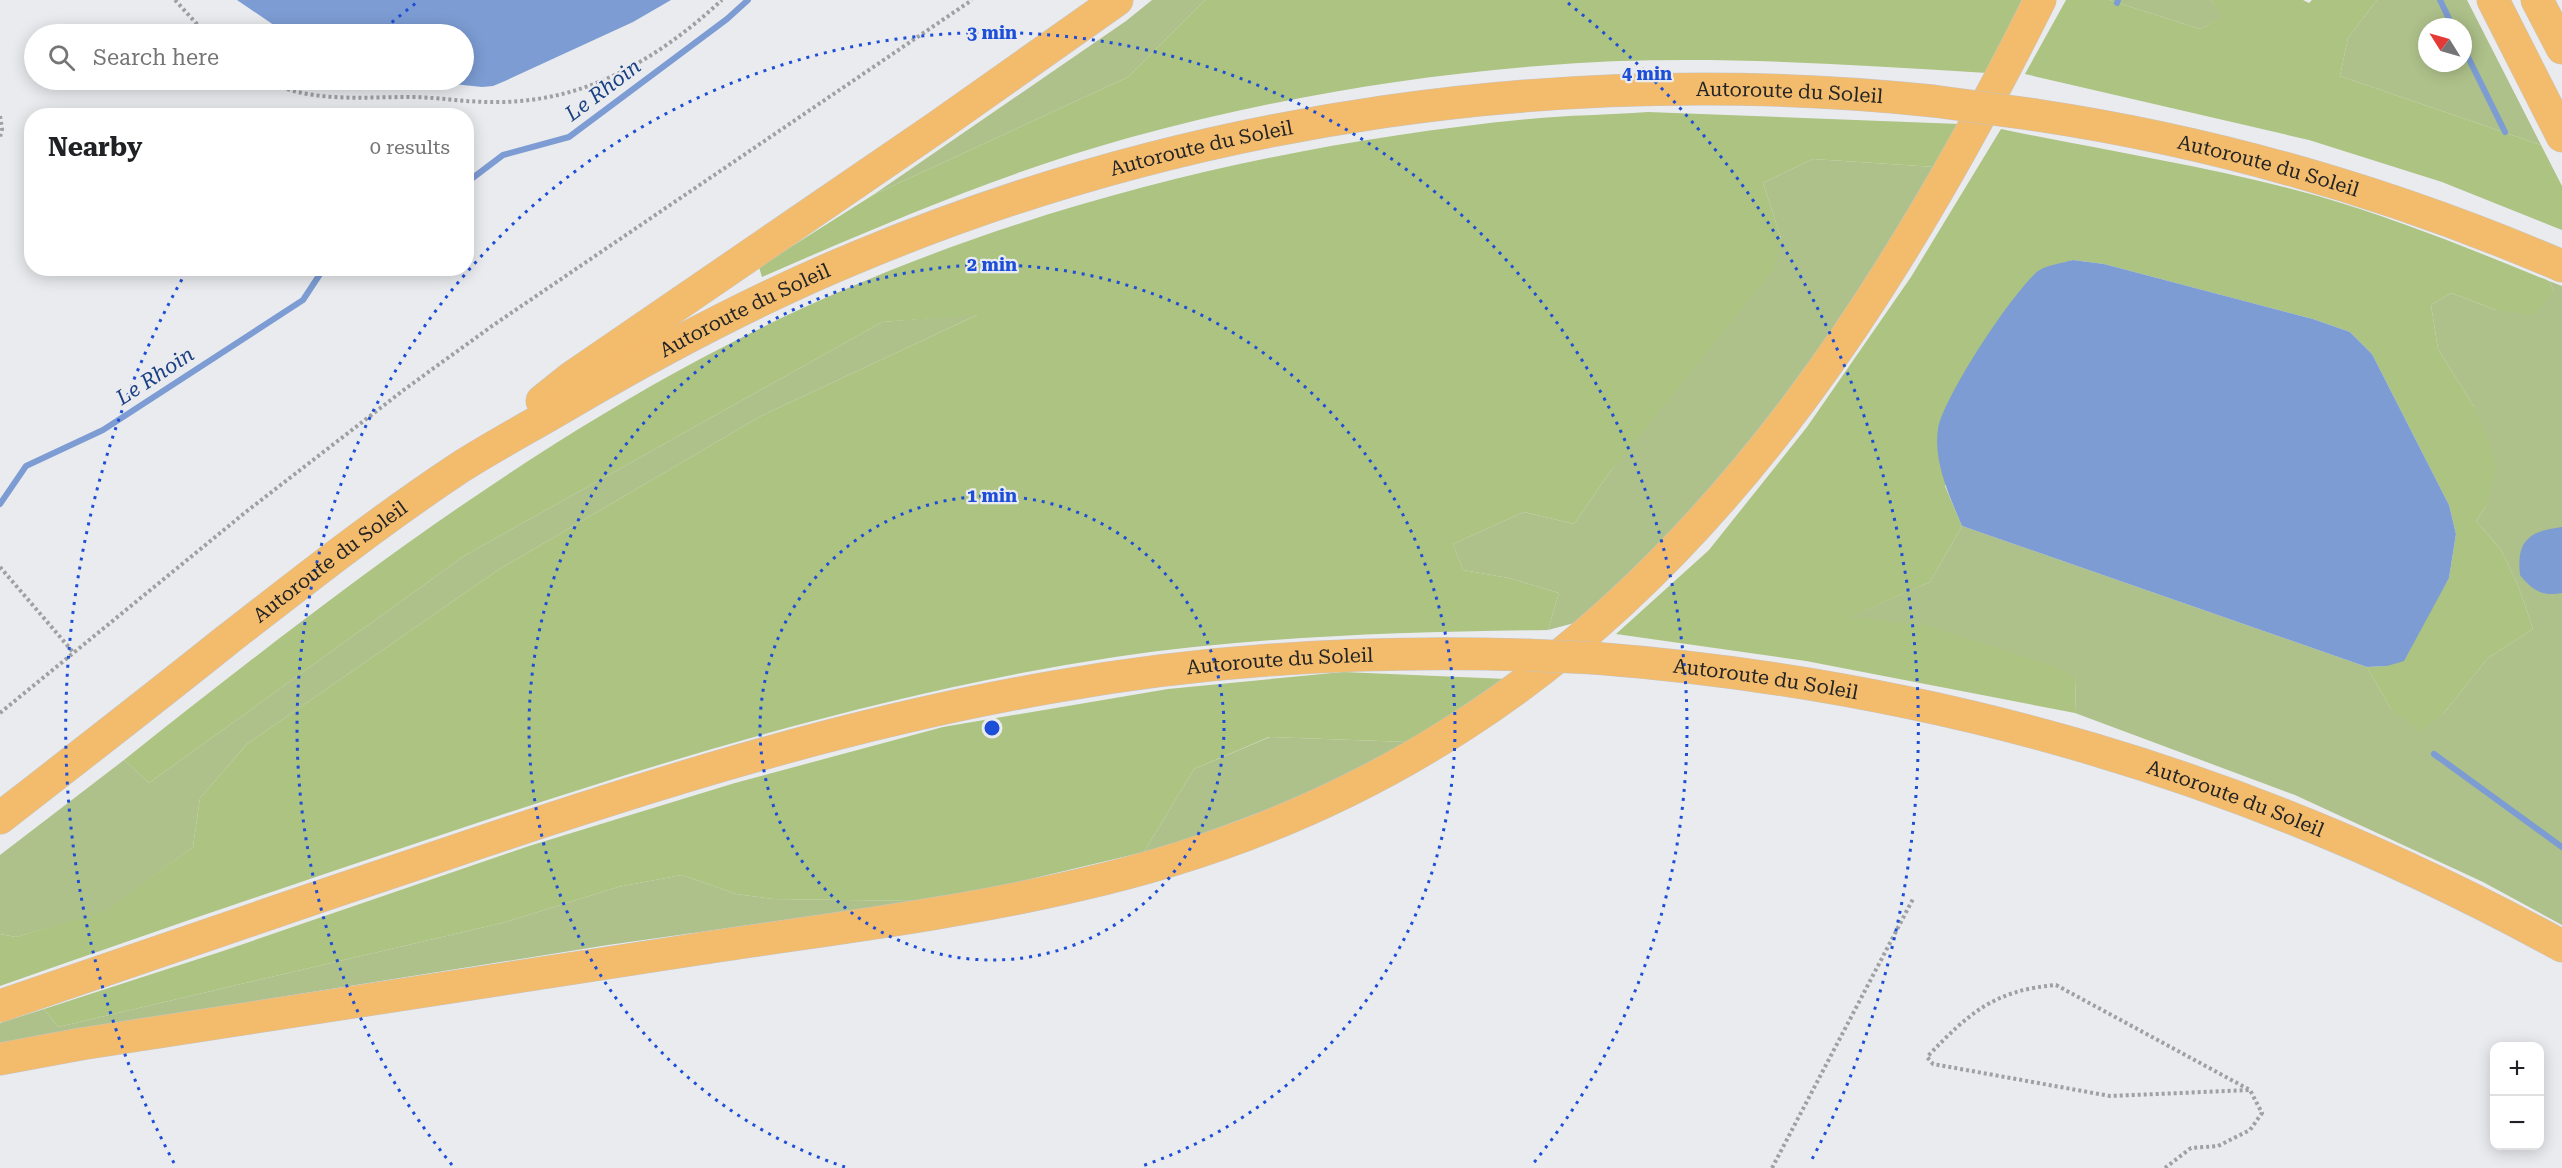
<!DOCTYPE html>
<meta charset="utf-8">
<style>
body{margin:0;font-family:"Roboto Serif",serif;background:#f2f2f2;color:#202124}
.controls{position:absolute;right:18px;bottom:18px;display:grid;overflow:hidden;border-radius:12px;box-shadow:0 3px 15px #0003}
.controls button{width:54px;height:54px;display:grid;place-items:center;padding:0;border:0;border-bottom:2px solid #e0e0e0;background:#fff;color:#202124;font:30px sans-serif}
.compass{position:absolute;left:2418px;top:18px;width:54px;height:54px;border-radius:50%;background:#fff;box-shadow:0 3px 15px #0003;rotate:307deg}
.list{margin:0;padding:0;list-style:none}
h2{display:flex;justify-content:space-between;align-items:center;height:78px;margin:0;padding:0 24px;font-size:26px}
h2 small{font-size:20px;font-weight:400;color:#757577}
.icon{flex:none;width:33px;height:33px;fill:none;stroke:currentColor;stroke-width:2;stroke-linecap:round;stroke-linejoin:round}
.map{position:relative;flex:none;width:2562px;height:1168px;overflow:hidden}
.search{position:absolute;background:#fff;box-shadow:0 3px 15px #0003;left:24px;top:24px;width:450px;height:66px;display:flex;align-items:center;gap:15px;box-sizing:border-box;padding:0 21px;border-radius:33px;color:#757577;font-size:22px}
.panel{position:absolute;background:#fff;box-shadow:0 3px 15px #0003;left:24px;top:108px;width:450px;height:168px;border-radius:24px}
.map>svg:first-child{display:block}
.green{fill:#aec18a;fill-rule:evenodd}
.forest{fill:#acc382}
.water{fill:#7c9cd3}
.lines{fill:none;stroke-linecap:round;stroke-linejoin:round}
.stream{stroke:#7c9cd3;stroke-width:6}
.motorway-casing{stroke:#c6c6c6;stroke-width:33}
.path{stroke:#9fa0a2;stroke-width:4;stroke-dasharray:3 3;stroke-linecap:butt}
.motorway{stroke:#f3bb6c;stroke-width:32}
.motorway-bridge-casing{stroke:#c6c6c6;stroke-width:33;stroke-linecap:butt}
.motorway-bridge{stroke:#f3bb6c;stroke-width:32}
.ring{fill:none;stroke:#1d4ed8;stroke-width:3;stroke-dasharray:3 6}
.labels{text-anchor:middle;stroke-width:4.5;stroke-linejoin:round;paint-order:stroke}
.street-label{font-size:20px;fill:#232425;stroke:#e9ebee}
.water-label{font-size:21px;font-style:italic;fill:#1b4083;stroke:#e9ebee}
.centre{fill:#1d4ed8;stroke:#e9ebee;stroke-width:3}
.ring-label{font-size:18px;text-anchor:middle;font-weight:bold;fill:#1d4ed8;stroke:#e9ebee;stroke-width:4.5;stroke-linejoin:round;paint-order:stroke}
</style>
<div class="map">
<svg width="2562" height="1168" viewBox="0 0 2562 1168">
<rect width="100%" height="100%" fill="#e9ebee"/>
<g class="green">
<path d="M1152,0h53l-77,77 -255,118 253,-174z"/>
<path d="M2109,0h102l13,17 -24,12z"/>
<path d="M2377,0h90l74,145 -201,-69 8,-38zM2427,27h36v36h-36z"/>
<path d="M1813,159l122,8 -57,95 -78,117 -79,99 -71,81 -72,63 -30,8 11,-37 -50,-15 -46,-8 -10,-26 71,-32 50,12 36,-52 171,-234 -18,-55z"/>
<path d="M2549,281l13,5v639l-79,-43 -188,-87 -220,-82 1,-35 -227,-61 81,-35 32,-56 405,141 24,42 52,5 45,-56 45,-29 -15,-44 -17,-35 -25,-29 10,-15 -12,-99 -36,-58 -7,-44 20,-12 45,17 58,-19z"/>
<path d="M979,314l-218,102 -263,154 -251,174 -47,54 -7,49 -88,65 -89,25 -16,-3v-79l124,-95 25,23 315,-227 418,-234z"/>
<path d="M1270,737l138,5 -72,42 -172,64 -20,4 50,-83z"/>
<path d="M682,875l54,19 37,5 146,2 -311,44 -340,54 -268,49v-25l44,-14 14,18 444,-104 116,-36z"/>
</g>
<g class="forest">
<path d="M1205,0h817l-35,73c-149,-9 -299,-20 -449,-7 -138,11 -276,35 -410,72 -126,35 -247,87 -366,139l-3,-10 114,-72 255,-118z"/>
<path d="M2066,0h43l91,29 23,-12 -12,-17h92l6,3 3,-3h65l-29,38 -8,38 201,69 21,41v44l-120,-48 -133,-42 -284,-66z"/>
<path d="M1648,112l311,12 -24,43 -122,-8 -50,24 18,55 -7,30 -164,204 -36,52 -50,-12 -71,32 10,26 46,8 50,15 -11,37c-145,2 -289,6 -433,27 -231,35 -453,104 -674,178 -147,49 -294,99 -441,151v-52l16,3 89,-26 88,-64 7,-49 47,-54 251,-174 263,-154 216,-101 -95,7 -418,234 -315,227 -25,-23c184,-146 370,-291 578,-402 255,-136 540,-211 827,-239 39,-4 79,-4 119,-7z"/>
<path d="M2001,129c105,22 213,38 317,67 79,23 155,54 231,85l5,10 -20,24 -38,-5 -45,-17 -20,12 7,44 36,58 18,43 4,21 -10,35 -10,15 25,29 17,35 15,44 -45,29 -45,56 -23,17 -29,-22 -24,-42 20,-1 42,-53 20,-35 7,-44 -7,-29 -77,-151 -22,-22 -37,-13 -209,-55 -31,-4 -33,10 -95,216 17,40 -32,56 -80,35 79,9 129,42 18,10 -1,35 -269,-52 -190,-27 93,-84 98,-123 104,-150z"/>
<path d="M1343,672l164,7 -99,63 -139,-5 -75,32 -50,83 -181,43 -44,6 -146,-2 -37,-5 -54,-19 -64,12 -116,36 -444,104 -14,-18 179,-58 306,-105 206,-63 208,-56 225,-38z"/>
</g>
<g class="water">
<path d="M237,0h434l-38,22 -128,59 -12,5 -11,1 -66,-7h48v-46h-177z"/>
<path d="M2073,260l31,4 209,55 37,13 22,22 77,151 7,29 -7,44 -45,83 -17,5 -20,1 -405,-141c-12,-29 -29,-64 -24,-97 6,-33 74,-136 100,-158 8,-6 25,-8 35,-11z"/>
<path d="M2562,527v66c-20,4 -30,-3 -42,-18 -4,-35 10,-44 42,-48z"/>
</g>
<g class="lines">
<g class="stream">
<path d="M2440,0l13,27"/>
<path d="M2117,3l1,-3"/>
<path d="M2463,47l42,85"/>
<path d="M466,183l37,-28 66,-18 158,-118 21,-19"/>
<path d="M0,504l26,-38 77,-36 200,-130 21,-32"/>
<path d="M2434,754l128,93"/>
</g>
<g class="motorway-casing">
<g id="motorway">
<path d="M2493,0l69,136"/>
<path d="M2537,0l25,48"/>
<path id="s1" d="M2036,115c181,27 358,79 526,151"/>
<path d="M542,401l30,-24 365,-250 180,-127"/>
<path id="s2" d="M1593,658c347,27 663,120 969,288"/>
<path id="s3" d="M0,818c76,-59 152,-118 227,-178 76,-59 152,-119 232,-172 36,-23 74,-43 111,-65 92,-54 186,-104 285,-145 341,-143 712,-195 1078,-157"/>
<path id="s4" d="M0,1006c142,-49 285,-98 428,-146 205,-70 411,-136 625,-173 156,-28 316,-37 474,-32"/>
<path d="M0,1059l81,-15c204,-32 408,-63 611,-94 129,-20 260,-35 387,-65 136,-31 266,-83 383,-159 266,-171 440,-449 578,-726"/>
</g>
</g>
<g class="path">
<path d="M175,0l31,34"/>
<path d="M265,80c45,23 95,17 143,17 31,0 61,6 92,5 88,-1 159,-44 222,-102"/>
<path d="M0,116l2,13 -2,8"/>
<path d="M0,567l73,85"/>
<path d="M0,713l247,-202 158,-122 87,-63 480,-326"/>
<path d="M1772,1168l141,-269"/>
<path d="M2165,1168l26,-20 27,-2 32,-16 12,-17 -12,-23 -194,-105c-62,5 -88,29 -129,72l6,7 177,32 140,-6"/>
</g>
<use href="#motorway" class="motorway"/>
<g class="motorway-bridge-casing">
<g id="motorway-bridge">
<path d="M1933,101l103,14"/>
<path d="M1527,655l66,3"/>
</g>
</g>
<use href="#motorway-bridge" class="motorway-bridge"/>
</g>
<g class="ring">
<circle cx="992" cy="728" r="232"/>
<path d="M845 1167A463 463 0 1 1 1139 1167"/>
<path d="M452 1165A695 695 0 1 1 1532 1165"/>
<path d="M174 1163A926 926 0 0 1 186 272M378 34A926 926 0 0 1 416 3M1568 3A926 926 0 0 1 1810 1163"/>
</g>
<g class="labels">
<g class="street-label">
<text dy="7" stroke="none"><textPath href="#s3" startOffset="1983">Autoroute du Soleil</textPath></text>
<text dy="7" stroke="none"><textPath href="#s3" startOffset="1390">Autoroute du Soleil</textPath></text>
<text dy="7" stroke="none"><textPath href="#s1" startOffset="238">Autoroute du Soleil</textPath></text>
<text dy="7" stroke="none"><textPath href="#s3" startOffset="904">Autoroute du Soleil</textPath></text>
<text dy="7" stroke="none"><textPath href="#s3" startOffset="418">Autoroute du Soleil</textPath></text>
<text dy="7" stroke="none"><textPath href="#s4" startOffset="1330">Autoroute du Soleil</textPath></text>
<text dy="7" stroke="none"><textPath href="#s2" startOffset="174">Autoroute du Soleil</textPath></text>
<text dy="7" stroke="none"><textPath href="#s2" startOffset="660">Autoroute du Soleil</textPath></text>
</g>
<g class="water-label">
<text transform="translate(603 90) rotate(-37)" y="7">Le Rhoin</text>
<text transform="translate(155 376) rotate(-33)" y="7">Le Rhoin</text>
</g>
</g>
<circle cx="992" cy="728" r="9" class="centre"/>
<g class="ring-label">
<text x="992" y="39">3 min</text>
<text x="1647" y="80">4 min</text>
<text x="992" y="271">2 min</text>
<text x="992" y="502">1 min</text>
</g>
</svg>
<div class="controls">
<button>+</button>
<button>−</button>
</div>
<svg class="compass" viewBox="-18 -18 36 36"><path d="M0-13l5 13h-10z" fill="#e53935"/><path d="M0 13l5-13h-10z" fill="#757577"/></svg>
<div class="search"><svg class="icon" aria-label="search" viewBox="0 0 24 24"><circle cx="10" cy="10" r="6"/><path d="M15 15l6 6"/></svg>Search here</div>
<section class="panel">
<h2>Nearby<small>0 results</small></h2>
<ul class="list">
</ul>
</section>
</div>
